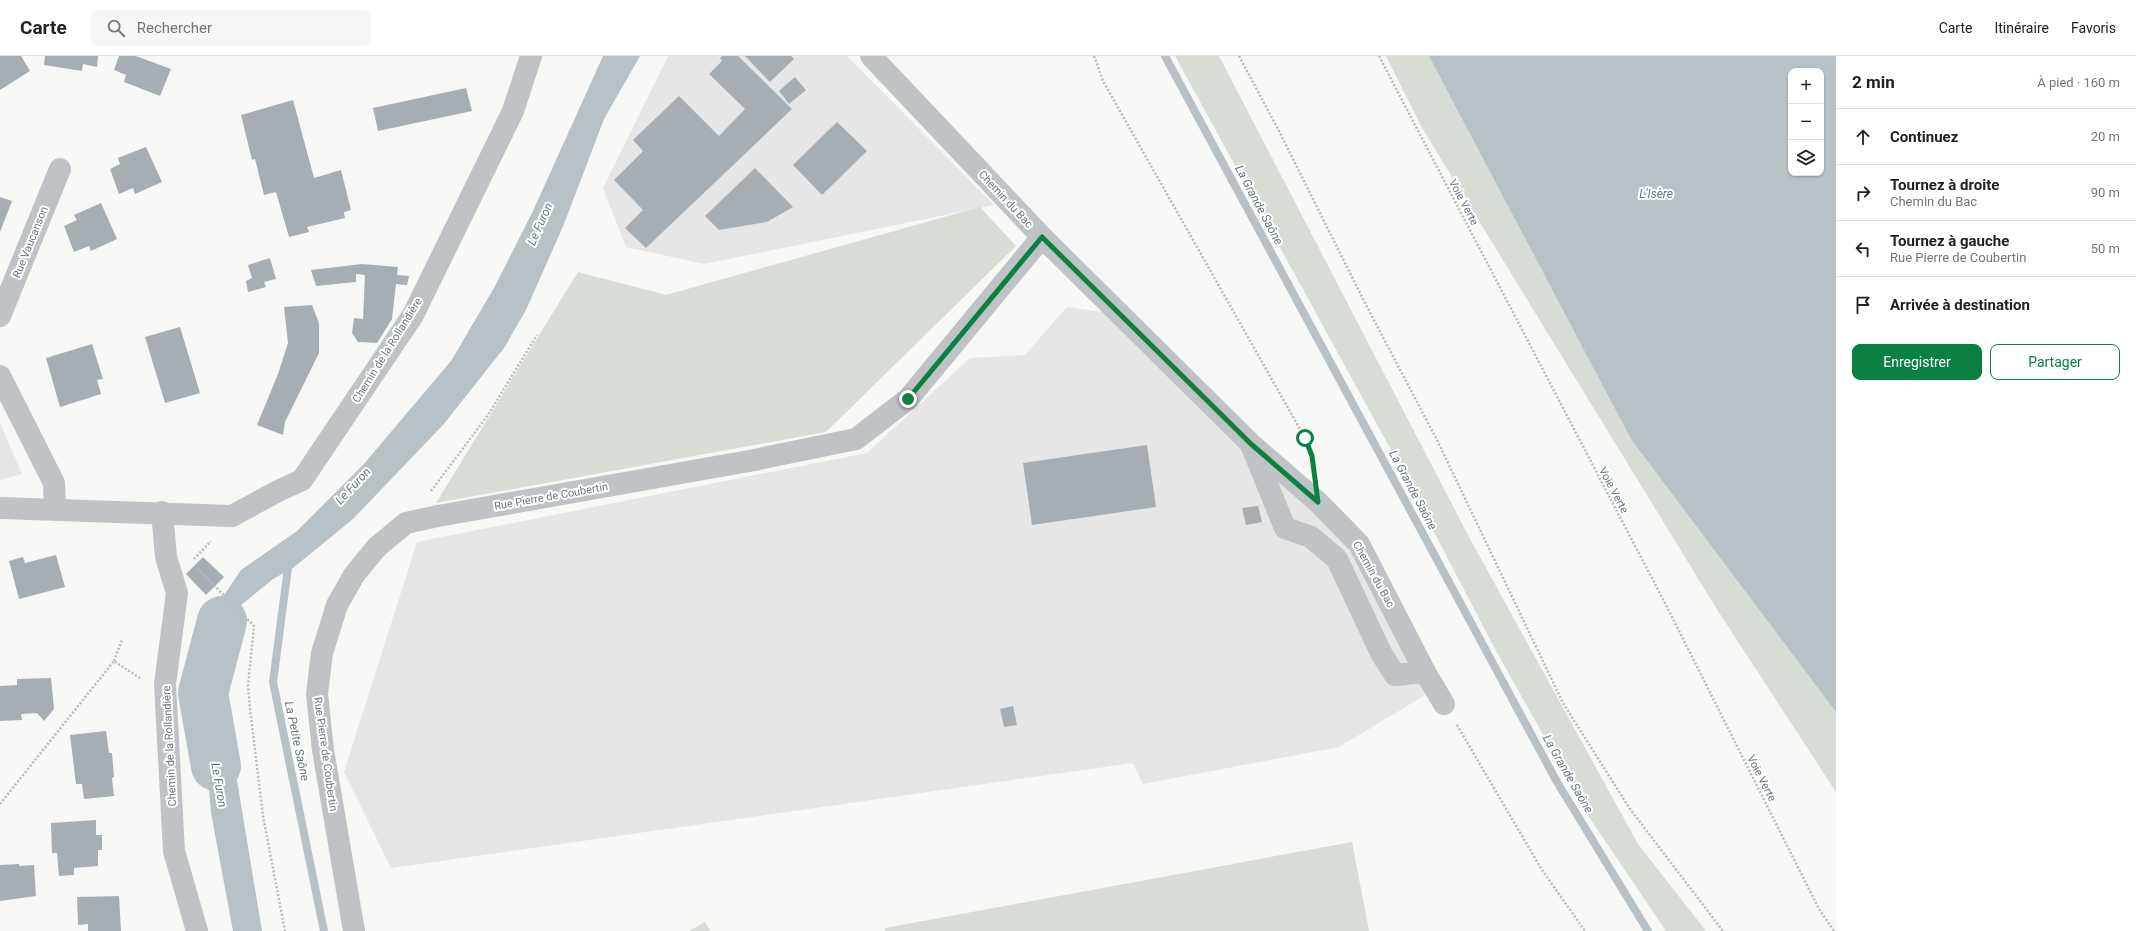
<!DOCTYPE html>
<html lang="fr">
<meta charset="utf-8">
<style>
body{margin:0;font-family:Roboto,sans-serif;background:#f6f6f6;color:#202124}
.controls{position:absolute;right:12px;top:12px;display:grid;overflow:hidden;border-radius:8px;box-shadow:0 1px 3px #0004}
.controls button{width:36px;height:36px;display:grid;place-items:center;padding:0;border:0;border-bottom:1px solid #e0e0e0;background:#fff;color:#202124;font:20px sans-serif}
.stop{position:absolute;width:12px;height:12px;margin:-9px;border:3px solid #0b8043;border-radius:50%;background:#fff}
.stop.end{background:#0b8043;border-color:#fff;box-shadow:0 1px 4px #0008}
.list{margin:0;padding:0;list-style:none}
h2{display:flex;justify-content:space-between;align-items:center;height:52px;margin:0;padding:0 16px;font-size:17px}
h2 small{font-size:13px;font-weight:400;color:#757577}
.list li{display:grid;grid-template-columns:26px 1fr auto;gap:12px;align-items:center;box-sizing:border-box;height:56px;padding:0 16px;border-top:1px solid #e0e0e0}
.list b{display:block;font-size:15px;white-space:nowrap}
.list p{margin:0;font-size:13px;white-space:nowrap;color:#757577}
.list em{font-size:13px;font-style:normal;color:#757577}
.actions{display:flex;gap:8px;padding:12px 16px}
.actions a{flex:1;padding:9px 0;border:1px solid #0b8043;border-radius:8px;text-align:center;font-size:14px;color:#0b8043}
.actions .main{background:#0b8043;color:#fff}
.icon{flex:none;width:22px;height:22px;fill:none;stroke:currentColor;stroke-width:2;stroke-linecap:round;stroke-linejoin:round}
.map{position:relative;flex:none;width:1836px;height:875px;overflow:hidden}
header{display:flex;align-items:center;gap:24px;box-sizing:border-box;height:56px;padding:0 20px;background:#fff;border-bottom:1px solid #e0e0e0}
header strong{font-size:19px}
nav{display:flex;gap:22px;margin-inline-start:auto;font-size:14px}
.search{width:280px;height:36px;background:#f6f6f6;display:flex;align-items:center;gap:10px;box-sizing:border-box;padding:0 14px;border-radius:8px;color:#757577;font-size:15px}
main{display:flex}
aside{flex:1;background:#fff}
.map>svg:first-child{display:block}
.built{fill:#e5e6e5}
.green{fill:#d7dcd5}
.water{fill:#b8c2c6;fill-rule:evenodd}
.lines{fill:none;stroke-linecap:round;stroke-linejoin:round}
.stream{stroke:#b8c2c6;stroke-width:8}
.river{stroke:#b8c2c6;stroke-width:50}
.building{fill:#a7aeb3}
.path{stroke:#b9bcbe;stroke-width:2.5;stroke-dasharray:2 2;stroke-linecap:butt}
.minor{stroke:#bfc3c6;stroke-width:22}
.route{stroke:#0b8043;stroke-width:5}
.labels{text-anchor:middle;stroke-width:4;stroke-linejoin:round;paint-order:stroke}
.street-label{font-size:11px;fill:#697883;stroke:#fff}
.water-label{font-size:12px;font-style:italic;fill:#65777f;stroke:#fff}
</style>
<header>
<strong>Carte</strong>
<div class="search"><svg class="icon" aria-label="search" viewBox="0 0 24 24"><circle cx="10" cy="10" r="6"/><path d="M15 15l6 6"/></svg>Rechercher</div>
<nav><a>Carte</a><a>Itinéraire</a><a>Favoris</a></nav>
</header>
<main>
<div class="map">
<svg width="1836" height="875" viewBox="0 0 1836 875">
<rect width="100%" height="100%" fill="#f7f7f5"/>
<g class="built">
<path d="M668,0h179l147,149 -290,59 -78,-17 -23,-59z"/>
<path d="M1067,251l42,6 237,226 81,155 -88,53 -196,37 -10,-21 -742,105 -47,-96 73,-230 450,-89 103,-95 55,-3z"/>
<path d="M0,367l22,51 -22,6z"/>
</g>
<g class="green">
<path d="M1175,0h44l250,481 169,307 68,87h-40l-77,-114 -94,-168 -99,-190z"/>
<path d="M1386,0h100l350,592v144l-118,-181 -296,-483z"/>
<path d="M980,151l36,39 -190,186 -390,71 142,-231 88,23z"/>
<path d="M1352,786l17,89h-484v-3z"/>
<path d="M705,866l5,9h-21z"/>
</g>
<g class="water">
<path d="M603,0h37l-36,63 -40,105 -38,86 -22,38 -61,77 -90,94 -60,49 -20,11 -39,32 -8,70 5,63 31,187h-29l-22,-118 -8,-93 4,-70 15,-52 19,-28 56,-39 66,-66 88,-104 43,-73 39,-77z"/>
<path d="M1429,0h407v656l-205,-273zM1791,15h30v102h-30z"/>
</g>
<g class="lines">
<g class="stream">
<path d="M1165,0l392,726 91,149"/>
<path d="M289,504l-16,122 51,249"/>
</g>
<path class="river" d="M216,710l-13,-73 19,-72"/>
</g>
<g class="building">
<path d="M0,0h21l9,15 -30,19z"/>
<path d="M45,0h53l-1,11 -14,-3 -1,7 -38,-6z"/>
<path d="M119,0h17l35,13 -11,27 -36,-14 2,-7 -12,-5z"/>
<path d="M722,0h16l54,53 -146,139 -21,-20 18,-18 -29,-30 29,-29 -10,-11 46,-44 40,40 26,-27 -36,-35 13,-13 -2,-3z"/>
<path d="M745,0h46l3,3 -24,23z"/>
<path d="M795,21l11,13 -17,14 -10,-13z"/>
<path d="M466,32l6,23 -94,20 -5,-23z"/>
<path d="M293,44l21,78 27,-8 10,40 -7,2 1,6 -38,9 2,5 -20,5 -13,-45 -12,3 -9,-36 -3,1 -11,-45z"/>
<path d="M837,66l30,29 -45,44 -29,-30z"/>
<path d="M146,91l16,35 -27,12 -2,-6 -14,6 -9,-25 10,-5 -2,-6z"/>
<path d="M755,112l38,39 -26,15 -48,8 -14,-14z"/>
<path d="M0,141l12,4 -12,31z"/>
<path d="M101,147l16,36 -26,12 -2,-5 -15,6 -10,-26 13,-6 -3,-5z"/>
<path d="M270,202l6,21 -12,3 2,5 -18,5 -2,-11 6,-3 -4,-13z"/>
<path d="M362,208l36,3 -1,8 12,1 -2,9 -11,-1 -4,35 -15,24 -19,-1 -6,-9 2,-15 9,1 2,-44 -9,-1v8l-40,4 -5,-16z"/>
<path d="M312,249l7,18v30l-34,69 -2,13 -26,-10 21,-51 10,-31 -4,-36z"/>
<path d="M180,271l20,66 -35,10 -20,-66z"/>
<path d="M92,288l11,35 -6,1 4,14 -41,13 -14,-49z"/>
<path d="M1147,389l9,62 -124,18 -9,-62z"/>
<path d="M1258,450l4,16 -16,3 -4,-17z"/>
<path d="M56,499l9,32 -46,12 -10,-38 14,-4 2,6z"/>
<path d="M203,501l21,20 -18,18 -20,-21z"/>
<path d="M51,622l3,31 -10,12 -7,-8 -16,1 1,6 -22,1v-35l17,-1v-6z"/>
<path d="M1013,650l4,19 -13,2 -4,-18z"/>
<path d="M106,675l3,22h3l2,24 -2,1 2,18 -30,3 -2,-15h-6l-6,-49z"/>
<path d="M96,764v15h6v15h-4v16l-24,2v7l-15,1 -2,-23h-5l-1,-30z"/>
<path d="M19,808v2l15,-1 2,31 -36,5v-36z"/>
<path d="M119,840l2,35h-33v-7l-10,1 -1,-28z"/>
</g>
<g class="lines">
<g class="path">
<path d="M1094,0l9,25 202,357 8,26"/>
<path d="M1239,0l40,75 86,172 72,137 126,263 67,106 93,122"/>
<path d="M1379,0l288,551 152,302 15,22"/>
<path d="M431,435l57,-76 49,-80"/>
<path d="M194,503l17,-18"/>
<path d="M197,512l57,58 -6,60 2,22 13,108 22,115"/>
<path d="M114,605l8,-21"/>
<path d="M1457,669l85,145 43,61"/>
<path d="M0,748l114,-143 26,17"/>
</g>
<g class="minor">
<path d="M871,0l171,181 209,207 67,58 41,42 66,128 19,32"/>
<path d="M0,260l60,-147"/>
<path d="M0,320l54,107 1,27"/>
<path d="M1252,391l33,81 26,9 26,22 44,94 14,22 30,-3"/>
<path d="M0,452l232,8 46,-25 24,-11 111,-165 100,-204 18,-55"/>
<path d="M162,456l4,45 11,36 -12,91 9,167 23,80"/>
<path d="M354,875l-31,-181 -6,-56 5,-41 15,-48 17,-30 23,-28 29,-24 32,-7 311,-55 107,-22 52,-40 134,-162"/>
</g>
</g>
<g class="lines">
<path class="route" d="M908,343l134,-162 209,207 67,58 -6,-46 -7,-18"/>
</g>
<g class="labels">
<g class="street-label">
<text transform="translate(1006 143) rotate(47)" y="4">Chemin du Bac</text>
<text transform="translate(1464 146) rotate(62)" y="4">Voie Verte</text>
<text transform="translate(30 186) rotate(-68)" y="4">Rue Vaucanson</text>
<text transform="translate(387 294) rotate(-58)" y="4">Chemin de la Rollandière</text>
<text transform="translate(1614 434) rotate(62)" y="4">Voie Verte</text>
<text transform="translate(551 440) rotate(-10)" y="4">Rue Pierre de Coubertin</text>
<text transform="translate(1374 518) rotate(61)" y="4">Chemin du Bac</text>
<text transform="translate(169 690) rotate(-93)" y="4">Chemin de la Rollandière</text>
<text transform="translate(326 698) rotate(82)" y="4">Rue Pierre de Coubertin</text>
<text transform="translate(1762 722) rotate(63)" y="4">Voie Verte</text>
</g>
<g class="water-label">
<text x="1656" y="142">L'Isère</text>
<text transform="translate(1259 149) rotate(62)" y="4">La Grande Saône</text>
<text transform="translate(540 168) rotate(-66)" y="4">Le Furon</text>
<text transform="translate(353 430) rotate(-47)" y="4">Le Furon</text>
<text transform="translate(1413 434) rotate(62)" y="4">La Grande Saône</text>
<text transform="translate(297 685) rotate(78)" y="4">La Petite Saône</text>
<text transform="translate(1568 718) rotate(60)" y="4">La Grande Saône</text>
<text transform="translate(219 729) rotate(80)" y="4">Le Furon</text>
</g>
</g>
</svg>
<div class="controls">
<button>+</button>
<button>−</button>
<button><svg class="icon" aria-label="layers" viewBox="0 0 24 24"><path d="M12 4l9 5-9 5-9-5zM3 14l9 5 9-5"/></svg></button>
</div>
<div class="stop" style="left:1305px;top:382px"></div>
<div class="stop end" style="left:908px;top:343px"></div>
</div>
<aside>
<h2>2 min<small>À pied · 160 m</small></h2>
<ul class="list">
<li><svg class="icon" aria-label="ahead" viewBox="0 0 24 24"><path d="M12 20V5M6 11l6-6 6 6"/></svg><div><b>Continuez</b></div><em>20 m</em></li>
<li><svg class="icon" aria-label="right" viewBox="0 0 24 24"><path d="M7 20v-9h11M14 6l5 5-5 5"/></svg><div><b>Tournez à droite</b><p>Chemin du Bac</p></div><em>90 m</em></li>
<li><svg class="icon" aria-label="left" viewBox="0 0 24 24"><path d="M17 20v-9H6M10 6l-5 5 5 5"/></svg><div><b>Tournez à gauche</b><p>Rue Pierre de Coubertin</p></div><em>50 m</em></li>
<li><svg class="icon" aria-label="arrive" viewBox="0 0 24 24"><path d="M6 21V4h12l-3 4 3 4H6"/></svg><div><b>Arrivée à destination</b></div></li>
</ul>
<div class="actions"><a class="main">Enregistrer</a><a>Partager</a></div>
</aside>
</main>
